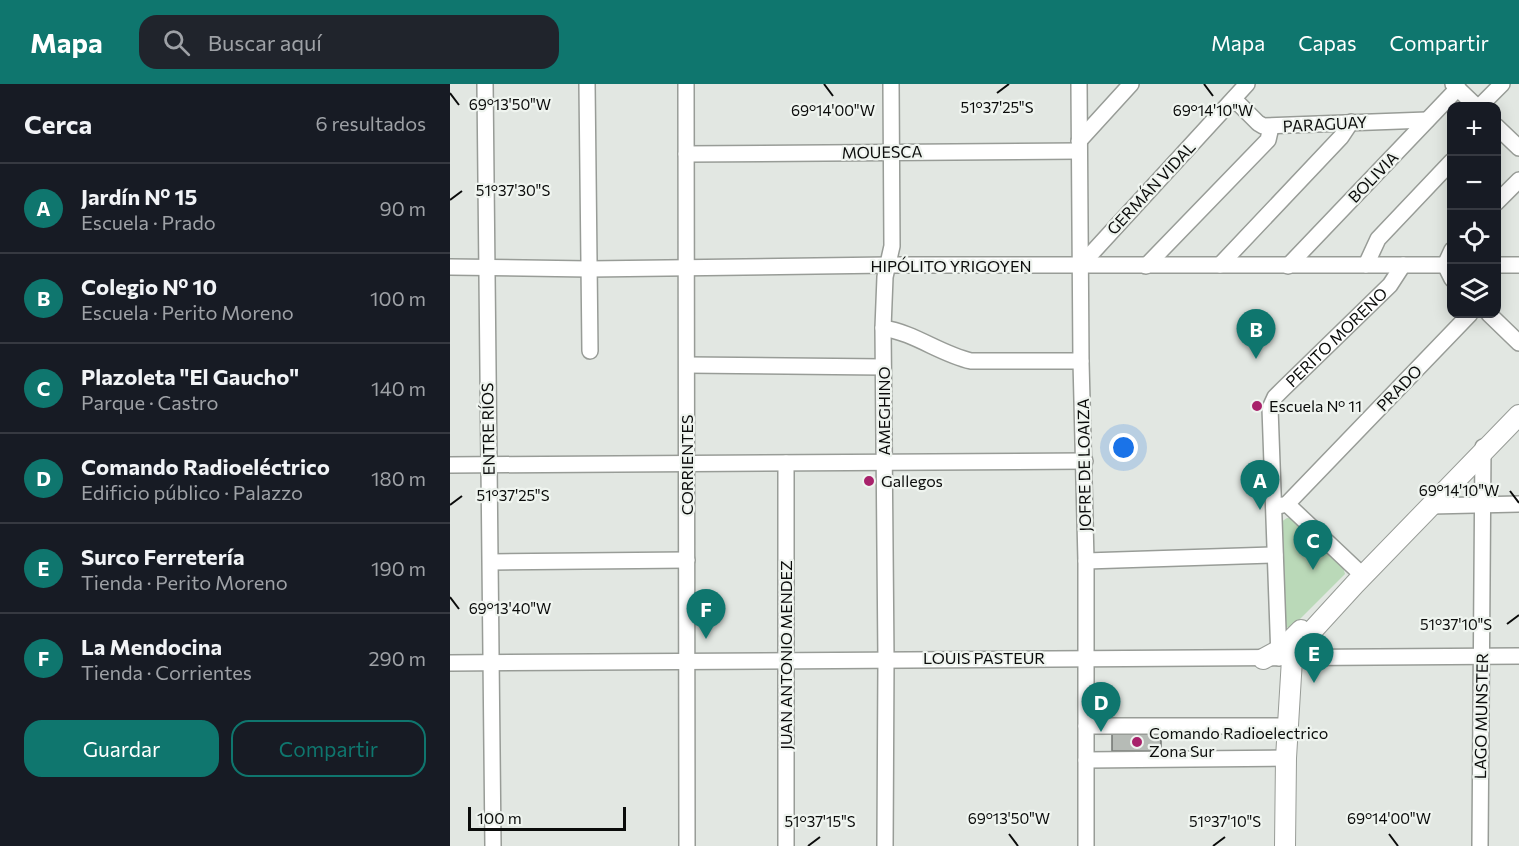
<!DOCTYPE html>
<html lang="es">
<meta charset="utf-8">
<style>
body{margin:0;font-family:Commissioner,sans-serif;background:#20242c;color:#f1f3f6}
.controls{position:absolute;right:18px;top:18px;display:grid;overflow:hidden;border-radius:12px;box-shadow:0 3px 15px #0003}
.controls button{width:54px;height:54px;display:grid;place-items:center;padding:0;border:0;border-bottom:2px solid #363941;background:#171b24;color:#f1f3f6;font:30px sans-serif}
.scale{position:absolute;left:18px;bottom:15px;width:158px;box-sizing:border-box;padding-left:6px;border:3px solid #0b0c0b;border-top:0;font-size:16px;line-height:21px;white-space:nowrap;color:#0b0c0b;-webkit-text-stroke:4px #eff4ef;paint-order:stroke}
.you{position:absolute;left:674px;top:364px;width:21px;height:21px;margin:-15px;border:4px solid #fff;border-radius:50%;background:#1a73e8;box-shadow:0 0 0 9px #1a73e833}
.badge{display:grid;place-items:center;width:39px;height:39px;border-radius:50%;background:#0f766e;color:#fff;font-size:20px;font-weight:700}
.pin{position:absolute;translate:-50% -50px;filter:drop-shadow(0 2px 3px #0008)}
.pin::after{content:'';position:absolute;top:32px;width:21px;height:18px;background:inherit;clip-path:polygon(0 0,100% 0,50% 100%)}
.list{margin:0;padding:0;list-style:none}
h2{display:flex;justify-content:space-between;align-items:center;height:78px;margin:0;padding:0 24px;font-size:26px}
h2 small{font-size:20px;font-weight:400;color:#9ea1a6}
.list li{display:grid;grid-template-columns:39px 1fr auto;gap:18px;align-items:center;box-sizing:border-box;height:90px;padding:0 24px;border-top:2px solid #363941}
.list b{display:block;font-size:22px;white-space:nowrap}
.list p{margin:0;font-size:20px;white-space:nowrap;color:#9ea1a6}
.list em{font-size:20px;font-style:normal;color:#9ea1a6}
.actions{display:flex;gap:12px;padding:18px 24px}
.actions a{flex:1;padding:14px 0;border:2px solid #0f766e;border-radius:18px;text-align:center;font-size:21px;color:#0f766e}
.actions .main{background:#0f766e;color:#fff}
.icon{flex:none;width:33px;height:33px;fill:none;stroke:currentColor;stroke-width:2;stroke-linecap:round;stroke-linejoin:round}
.map{position:relative;flex:none;width:1069px;height:762px;overflow:hidden}
header{display:flex;align-items:center;gap:36px;box-sizing:border-box;height:84px;padding:0 30px;background:#0f766e;color:#fff}
header strong{font-size:28px}
nav{display:flex;gap:33px;margin-inline-start:auto;font-size:21px}
.search{width:420px;height:54px;background:#20242c;display:flex;align-items:center;gap:15px;box-sizing:border-box;padding:0 21px;border-radius:18px;color:#9ea1a6;font-size:22px}
main{display:flex}
aside{flex:1;background:#171b24}
.map>svg:first-child{display:block}
.green{fill:#bad9b8}
.building{fill:#b6bbb6;stroke:#727672;stroke-width:1.5}
.lines{fill:none;stroke-linecap:round;stroke-linejoin:round}
.minor-casing{stroke:#989c97;stroke-width:18}
.major-casing{stroke:#989c97;stroke-width:22}
.minor{stroke:#fff;stroke-width:15}
.major{stroke:#fff;stroke-width:20}
.ticks{fill:none;stroke:#0b0c0b;stroke-width:2}
.poi-dot{fill:#a8226b;stroke:#eff4ef;stroke-width:2}
.labels{text-anchor:middle;stroke-width:4.5;stroke-linejoin:round;paint-order:stroke}
.street-label{font-size:16px;fill:#0b0c0b;stroke:#eff4ef}
.poi-label{font-size:16px;fill:#0b0c0b;stroke:#eff4ef;text-anchor:start}
.ticks-label{font-size:15px;text-anchor:middle;fill:#0b0c0b;stroke:#eff4ef;stroke-width:4.5;stroke-linejoin:round;paint-order:stroke}
</style>
<header>
<strong>Mapa</strong>
<div class="search"><svg class="icon" aria-label="search" viewBox="0 0 24 24"><circle cx="10" cy="10" r="6"/><path d="M15 15l6 6"/></svg>Buscar aquí</div>
<nav><a>Mapa</a><a>Capas</a><a>Compartir</a></nav>
</header>
<main>
<aside>
<h2>Cerca<small>6 resultados</small></h2>
<ul class="list">
<li><span class="badge">A</span><div><b>Jardín Nº 15</b><p>Escuela · Prado</p></div><em>90 m</em></li>
<li><span class="badge">B</span><div><b>Colegio Nº 10</b><p>Escuela · Perito Moreno</p></div><em>100 m</em></li>
<li><span class="badge">C</span><div><b>Plazoleta &quot;El Gaucho&quot;</b><p>Parque · Castro</p></div><em>140 m</em></li>
<li><span class="badge">D</span><div><b>Comando Radioeléctrico</b><p>Edificio público · Palazzo</p></div><em>180 m</em></li>
<li><span class="badge">E</span><div><b>Surco Ferretería</b><p>Tienda · Perito Moreno</p></div><em>190 m</em></li>
<li><span class="badge">F</span><div><b>La Mendocina</b><p>Tienda · Corrientes</p></div><em>290 m</em></li>
</ul>
<div class="actions"><a class="main">Guardar</a><a>Compartir</a></div>
</aside>
<div class="map">
<svg width="1069" height="762" viewBox="0 0 1069 762">
<rect width="100%" height="100%" fill="#e2e7e2"/>
<path class="green" d="M837,434h7l49,49 2,7 -54,54 -7,-1 -3,-105z"/>
<rect class="building" x="662" y="650" width="49" height="17"/>
<g class="lines">
<g class="minor-casing">
<g id="minor">
<path d="M35,0l8,762"/>
<path d="M137,0l3,267"/>
<path d="M236,0l1,762"/>
<path d="M629,0l2,277 5,200v285"/>
<path d="M1003,0l23,22"/>
<path d="M784,15l24,24 5,3 164,-6"/>
<path d="M1030,22l22,-22"/>
<path d="M1046,42l23,22"/>
<path d="M629,57l52,-57"/>
<path d="M236,70l393,-3"/>
<path d="M1046,119l23,-23"/>
<path d="M1002,166l-7,15 7,14"/>
<path d="M770,181l121,-128 10,-15"/>
<path d="M916,181l12,-26 74,-78"/>
<path d="M1046,181h23"/>
<path d="M630,182l167,-182"/>
<path d="M696,182l122,-126 3,-13"/>
<path d="M838,182l170,-178"/>
<path d="M0,183l139,2 299,-4h564"/>
<path d="M1039,230l30,29"/>
<path d="M433,244c32,5 57,26 88,33h110"/>
<path d="M237,281l196,2"/>
<path d="M336,379v383"/>
<path d="M0,381l635,-4"/>
<path d="M837,420l71,67"/>
<path d="M981,422l88,-2"/>
<path d="M824,423l13,-3 183,-190"/>
<path d="M636,477l189,-6"/>
<path d="M41,478l196,-2"/>
<path id="s1" d="M829,574l-9,-250 5,-11 8,-8 107,-104 13,-20"/>
<path d="M0,579l1069,-7"/>
<path d="M636,642h201"/>
<path d="M636,676l200,-2"/>
<path d="M435,762l1,-187 -3,-331 2,-51 7,-31 -1,-162"/>
<path d="M1030,762l3,-399"/>
</g>
</g>
<g class="major-casing">
<g id="major">
<path d="M813,575l20,-11 18,-18"/>
<path d="M835,762l1,-88 6,-99 9,-16 54,-59 164,-169"/>
</g>
</g>
<use href="#minor" class="minor"/>
<use href="#major" class="major"/>
</g>
<path class="ticks" d="M374,0l9,12M754,0l9,12M0,9l9,12M547,9l12,-9M0,116l12,-9M1060,407l9,12M0,421l12,-9M0,513l9,12M1057,540l12,-9M559,750l9,12M939,750l9,12M358,762l12,-9M763,762l12,-9"/>
<g class="poi-dot">
<circle cx="807" cy="322" r="6"/>
<circle cx="419" cy="397" r="6"/>
<circle cx="687" cy="658" r="6"/>
</g>
<g class="labels">
<g class="street-label">
<text transform="translate(875 40) rotate(-3)" y="6">PARAGUAY</text>
<text transform="translate(432 68) rotate(-1)" y="6">MOUESCA</text>
<text transform="translate(923 93) rotate(-46)" y="6">BOLIVIA</text>
<text transform="translate(701 104) rotate(-47)" y="6">GERMÁN VIDAL</text>
<text x="501" y="188">HIPÓLITO YRIGOYEN</text>
<text dy="6" stroke="none"><textPath href="#s1" startOffset="348">PERITO MORENO</textPath></text>
<text transform="translate(949 304) rotate(-46)" y="6">PRADO</text>
<text transform="translate(434 327) rotate(-90)" y="6">AMEGHINO</text>
<text transform="translate(38 345) rotate(-91)" y="6">ENTRE RÍOS</text>
<text transform="translate(237 381) rotate(-90)" y="6">CORRIENTES</text>
<text transform="translate(634 381) rotate(-91)" y="6">JOFRE DE LOAIZA</text>
<text transform="translate(336 571) rotate(-90)" y="6">JUAN ANTONIO MENDEZ</text>
<text x="534" y="580">LOUIS PASTEUR</text>
<text transform="translate(1031 632) rotate(-89)" y="6">LAGO MUNSTER</text>
</g>
<g class="poi-label">
<text x="819" y="328">Escuela Nº 11</text>
<text x="431" y="403">Gallegos</text>
<text x="699" y="655">Comando Radioelectrico<tspan x="699" dy="18">Zona Sur</tspan></text>
</g>
</g>
<g class="ticks-label">
<text x="60" y="26">69°13'50"W</text>
<text x="547" y="29">51°37'25"S</text>
<text x="383" y="32">69°14'00"W</text>
<text x="763" y="32">69°14'10"W</text>
<text x="63" y="112">51°37'30"S</text>
<text x="1009" y="412">69°14'10"W</text>
<text x="63" y="417">51°37'25"S</text>
<text x="60" y="530">69°13'40"W</text>
<text x="1006" y="546">51°37'10"S</text>
<text x="559" y="740">69°13'50"W</text>
<text x="939" y="740">69°14'00"W</text>
<text x="370" y="743">51°37'15"S</text>
<text x="775" y="743">51°37'10"S</text>
</g>
</svg>
<div class="controls">
<button>+</button>
<button>−</button>
<button><svg class="icon" aria-label="locate" viewBox="0 0 24 24"><circle cx="12" cy="12" r="6"/><path d="M12 2v4M12 18v4M2 12h4M18 12h4"/></svg></button>
<button><svg class="icon" aria-label="layers" viewBox="0 0 24 24"><path d="M12 4l9 5-9 5-9-5zM3 14l9 5 9-5"/></svg></button>
</div>
<div class="scale">100 m</div>
<div class="you"></div>
<div class="pin badge" style="left:810px;top:426px">A</div>
<div class="pin badge" style="left:806px;top:275px">B</div>
<div class="pin badge" style="left:863px;top:486px">C</div>
<div class="pin badge" style="left:651px;top:648px">D</div>
<div class="pin badge" style="left:864px;top:599px">E</div>
<div class="pin badge" style="left:256px;top:555px">F</div>
</div>
</main>
